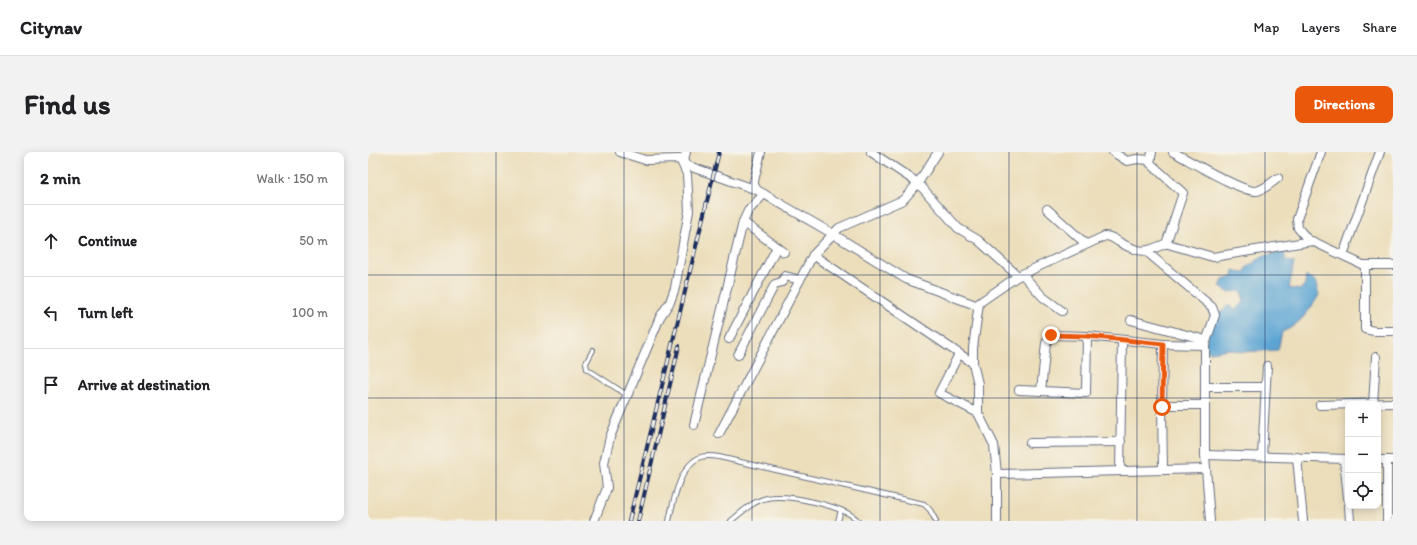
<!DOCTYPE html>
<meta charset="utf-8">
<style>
body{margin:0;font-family:Itim,sans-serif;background:#f2f2f2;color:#202124}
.controls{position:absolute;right:12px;bottom:12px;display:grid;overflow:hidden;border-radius:8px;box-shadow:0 2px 10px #0003}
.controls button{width:36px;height:36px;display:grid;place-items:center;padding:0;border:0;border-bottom:1px solid #e0e0e0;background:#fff;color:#202124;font:20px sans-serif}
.stop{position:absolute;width:12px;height:12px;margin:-9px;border:3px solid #ea580c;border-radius:50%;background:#fff}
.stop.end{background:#ea580c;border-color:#fff;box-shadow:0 1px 4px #0008}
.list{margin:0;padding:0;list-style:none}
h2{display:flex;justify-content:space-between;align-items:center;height:52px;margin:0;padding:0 16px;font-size:17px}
h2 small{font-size:13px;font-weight:400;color:#757577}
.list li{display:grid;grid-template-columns:26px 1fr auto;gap:12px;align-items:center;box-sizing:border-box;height:72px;padding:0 16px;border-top:1px solid #e0e0e0}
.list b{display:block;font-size:15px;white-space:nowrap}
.list em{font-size:13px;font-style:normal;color:#757577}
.icon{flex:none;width:22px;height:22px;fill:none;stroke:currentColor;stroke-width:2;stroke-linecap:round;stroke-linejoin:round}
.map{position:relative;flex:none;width:1025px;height:369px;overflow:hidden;border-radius:8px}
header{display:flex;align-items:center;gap:24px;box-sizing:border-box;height:56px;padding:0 20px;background:#fff;border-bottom:1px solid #e0e0e0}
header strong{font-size:19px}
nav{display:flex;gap:22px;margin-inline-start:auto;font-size:14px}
.intro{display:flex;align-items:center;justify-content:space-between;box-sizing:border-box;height:96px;padding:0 24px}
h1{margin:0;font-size:28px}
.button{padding:10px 18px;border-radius:8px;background:#ea580c;color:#fff;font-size:14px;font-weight:700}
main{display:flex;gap:24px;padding:0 24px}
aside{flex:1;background:#fff;border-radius:8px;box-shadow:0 2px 10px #0003}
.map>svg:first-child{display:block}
.water{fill:#5ca4d3;stroke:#3c6a98}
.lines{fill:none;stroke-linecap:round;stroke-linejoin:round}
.service-casing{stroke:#646c7f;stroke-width:6}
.minor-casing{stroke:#646c7f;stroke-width:10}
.service{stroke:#fff;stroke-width:4}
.minor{stroke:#fff;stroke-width:8}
.rail-casing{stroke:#1b2f5e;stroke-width:4}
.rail{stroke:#f7f3e8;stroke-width:2.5;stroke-dasharray:8;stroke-linecap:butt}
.route{stroke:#ea580c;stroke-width:5}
.grid{fill:none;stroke:#1b2f5e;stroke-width:1;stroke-opacity:0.55}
</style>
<header>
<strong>Citynav</strong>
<nav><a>Map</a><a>Layers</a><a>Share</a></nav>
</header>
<div class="intro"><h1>Find us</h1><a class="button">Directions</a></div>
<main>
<aside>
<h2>2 min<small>Walk · 150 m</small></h2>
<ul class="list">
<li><svg class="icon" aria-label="ahead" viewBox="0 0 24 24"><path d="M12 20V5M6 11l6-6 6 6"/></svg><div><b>Continue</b></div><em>50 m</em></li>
<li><svg class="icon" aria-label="left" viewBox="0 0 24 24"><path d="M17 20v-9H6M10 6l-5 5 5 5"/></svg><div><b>Turn left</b></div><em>100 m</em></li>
<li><svg class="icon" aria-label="arrive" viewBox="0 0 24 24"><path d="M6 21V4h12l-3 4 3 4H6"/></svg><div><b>Arrive at destination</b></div></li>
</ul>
</aside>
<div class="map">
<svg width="1025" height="369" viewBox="0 0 1025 369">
<rect width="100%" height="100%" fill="#f7f3e8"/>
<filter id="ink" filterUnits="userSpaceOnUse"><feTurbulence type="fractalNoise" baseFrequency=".025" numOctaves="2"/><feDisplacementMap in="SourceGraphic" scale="8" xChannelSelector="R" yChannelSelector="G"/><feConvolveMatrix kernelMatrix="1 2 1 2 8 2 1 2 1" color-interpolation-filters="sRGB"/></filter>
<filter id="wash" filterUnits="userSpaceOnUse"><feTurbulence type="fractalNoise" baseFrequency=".012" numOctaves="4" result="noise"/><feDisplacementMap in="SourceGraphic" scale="16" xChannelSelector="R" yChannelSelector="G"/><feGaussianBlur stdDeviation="0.9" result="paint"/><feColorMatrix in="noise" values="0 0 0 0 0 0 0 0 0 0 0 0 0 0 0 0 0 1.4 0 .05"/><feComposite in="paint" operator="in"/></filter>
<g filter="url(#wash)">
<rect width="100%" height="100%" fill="#ecdebb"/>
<path class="water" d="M917,99v10l9,1 -5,26 11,2 5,-6 1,-8 9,5 4,14c-9,15 -20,31 -37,37l-4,18 -36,2 -12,-3 -20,3 -6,-2 8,-32 -6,-11 16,5 6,-7 7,5 9,-8 -2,-11 -14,1 -8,-5 3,-7 10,-3 1,-7 11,3 2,-6 17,-11z"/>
</g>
<g filter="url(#ink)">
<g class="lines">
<g class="service-casing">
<g id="service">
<path d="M225,198l-7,13 1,6 40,26"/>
<path d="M301,369c4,-19 11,-57 32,-64 6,-2 12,-1 18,0l205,47 6,6 6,11"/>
<path d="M363,369c11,-9 22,-20 36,-23 20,-4 79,8 91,23"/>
<path d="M470,369l3,-11"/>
</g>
</g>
<g class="minor-casing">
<g id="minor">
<path d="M318,0l-3,12 74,26"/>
<path d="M393,0l-7,29v4l3,5 76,44 73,45 72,27"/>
<path d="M503,0l47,31 40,45 20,12 40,36"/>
<path d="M745,0l14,9 10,-2 12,1"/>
<path d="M784,0l-2,11 33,30 -16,48 1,3 45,13 99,-16 51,24h30"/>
<path d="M805,0c16,8 70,41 84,39 8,-2 14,-8 21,-13"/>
<path d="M679,57l39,35"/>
<path d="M375,70l41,30"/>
<path d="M941,89l-11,-13 -1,-9 24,-67"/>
<path d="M779,100l65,55 3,8 -10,30v110l5,66"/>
<path d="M445,103l26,-27 64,-28 15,-17 20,-31"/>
<path d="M975,103l37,-103"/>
<path d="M997,114v63l9,2h19"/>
<path d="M654,122l21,23 19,14"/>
<path d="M763,168l75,20"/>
<path d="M361,187l48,-92"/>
<path d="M795,192l-1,63 1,63"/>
<path d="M591,202l-20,39 39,20"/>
<path d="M370,203l37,-71 7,-2 3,-6 15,4"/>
<path d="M605,211v-15l6,-45 39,-27 87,-40c5,0 10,3 14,6 22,12 26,11 48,1"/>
<path d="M837,235h60"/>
<path d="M651,238l67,3 1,-57"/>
<path d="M673,239l5,-48 5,-8 36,1 76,8 42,1"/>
<path d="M1005,252l3,-47"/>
<path d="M794,253h43"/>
<path d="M952,253l73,-2"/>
<path d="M326,273l49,-203 5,-11 16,-17"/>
<path d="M351,282l94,-179 160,108 5,21v29l16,32 3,29v47"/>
<path d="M662,291l91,-1"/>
<path d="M837,303l143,4"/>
<path d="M894,304l5,-90"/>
<path d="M929,305l6,64"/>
<path d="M976,307l4,39"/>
<path d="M1010,308h15"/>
<path d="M752,319l2,-131"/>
<path d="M629,322l209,-5"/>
<path d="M981,354l1,15"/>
<path d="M226,369l13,-33 -3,-25 6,-26 50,-120 10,-15 5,-14 14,-77 -2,-37 -7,-15 -35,1 -25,-8"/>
<path d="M1019,369v-61"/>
</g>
</g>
<use href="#service" class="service"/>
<use href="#minor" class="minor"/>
<g class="rail-casing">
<g id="rail">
<path d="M261,369l90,-369"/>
<path d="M270,369l41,-175"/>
</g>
</g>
<use href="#rail" class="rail"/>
</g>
</g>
<g class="lines" filter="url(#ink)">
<path class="route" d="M683,183l36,1 76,8 -1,63"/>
</g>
<path class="grid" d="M128,0v369M256,0v369M384,0v369M512,0v369M641,0v369M769,0v369M897,0v369M0,123h1025M0,246h1025"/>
</svg>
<div class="controls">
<button>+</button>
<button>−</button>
<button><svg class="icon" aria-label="locate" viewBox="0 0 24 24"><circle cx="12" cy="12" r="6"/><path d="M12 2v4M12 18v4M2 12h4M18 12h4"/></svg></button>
</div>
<div class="stop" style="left:794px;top:255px"></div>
<div class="stop end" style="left:683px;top:183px"></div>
</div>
</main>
